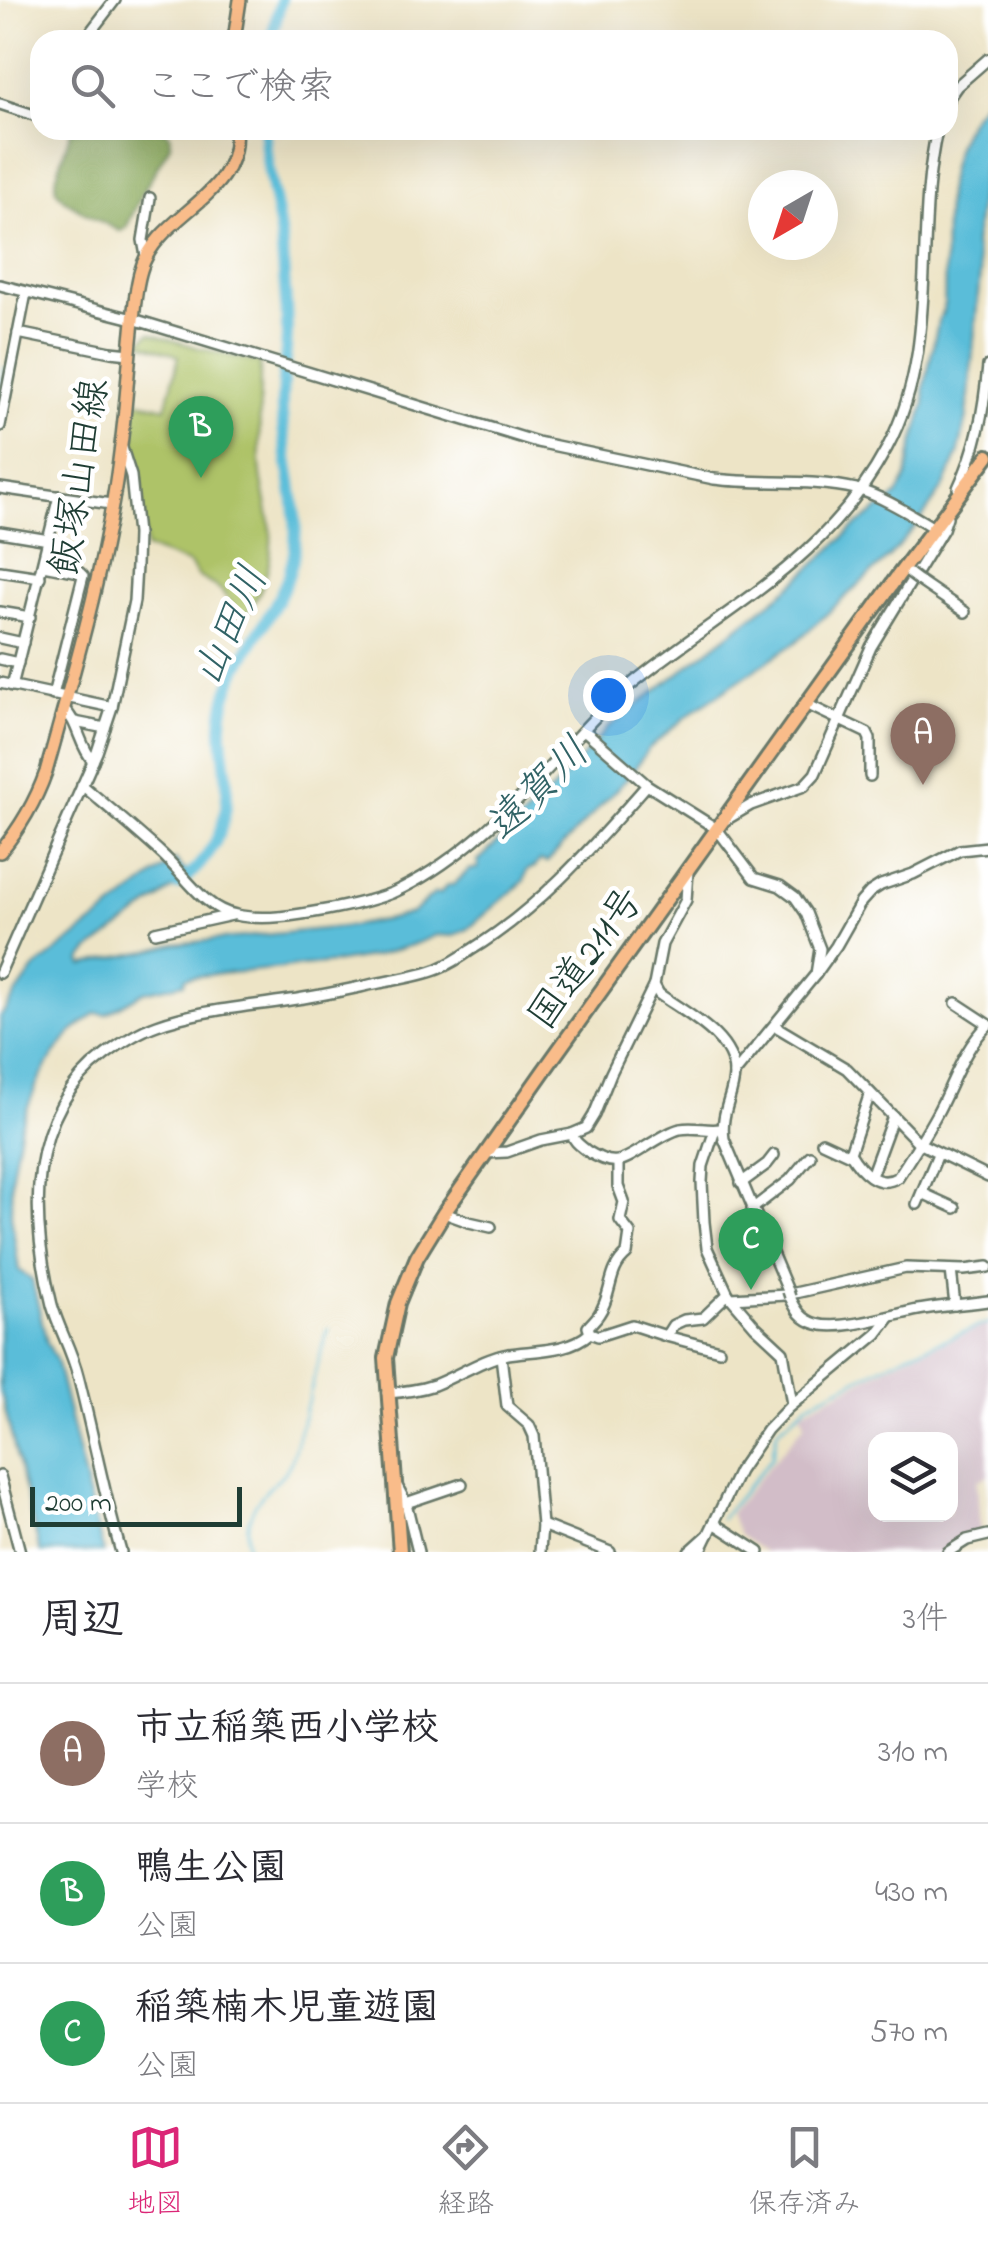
<!DOCTYPE html>
<html lang="ja">
<meta charset="utf-8">
<style>
body{margin:0;font-family:"Indie Flower","Klee One",sans-serif;background:#f7f7f7;color:#2b2b33}
.controls{position:absolute;right:30px;bottom:30px;display:grid;overflow:hidden;border-radius:20px;box-shadow:0 10px 40px #0002}
.controls button{width:90px;height:90px;display:grid;place-items:center;padding:0;border:0;border-bottom:2px solid #e1e1e2;background:#fff;color:#2b2b33;font:50px sans-serif}
.compass{position:absolute;left:748px;top:170px;width:90px;height:90px;border-radius:50%;background:#fff;box-shadow:0 10px 40px #0002;rotate:219deg}
.scale{position:absolute;left:30px;bottom:25px;width:212px;box-sizing:border-box;padding-left:10px;border:5px solid #1f3d34;border-top:0;font-size:28px;line-height:35px;white-space:nowrap;color:#1f3d34;-webkit-text-stroke:8px #fff;paint-order:stroke}
.you{position:absolute;left:608px;top:695px;width:35px;height:35px;margin:-25px;border:8px solid #fff;border-radius:50%;background:#1a73e8;box-shadow:0 0 0 15px #1a73e833}
.badge{display:grid;place-items:center;width:65px;height:65px;border-radius:50%;background:#db2777;color:#fff;font-size:32px;font-weight:700}
.pin{position:absolute;translate:-50% -82px;filter:drop-shadow(0 2px 5px #0008)}
.pin::after{content:'';position:absolute;top:52px;width:35px;height:30px;background:inherit;clip-path:polygon(0 0,100% 0,50% 100%)}
.list{margin:0;padding:0;list-style:none}
h2{display:flex;justify-content:space-between;align-items:center;height:130px;margin:0;padding:0 40px;font-size:42px}
h2 small{font-size:32px;font-weight:400;color:#7c7c81}
.list li{display:grid;grid-template-columns:65px 1fr auto;gap:30px;align-items:center;box-sizing:border-box;height:140px;padding:0 40px;border-top:2px solid #e1e1e2}
.list b{display:block;font-size:38px;white-space:nowrap}
.list p{margin:0;font-size:32px;white-space:nowrap;color:#7c7c81}
.list em{font-size:32px;font-style:normal;color:#7c7c81}
.icon{flex:none;width:55px;height:55px;fill:none;stroke:currentColor;stroke-width:2;stroke-linecap:round;stroke-linejoin:round}
.map{position:relative;flex:none;width:988px;height:1552px;overflow:hidden}
.search{position:absolute;background:#fff;box-shadow:0 10px 40px #0002;left:30px;right:30px;top:30px;height:110px;display:flex;align-items:center;gap:25px;box-sizing:border-box;padding:0 35px;border-radius:30px;color:#7c7c81;font-size:38px}
.sheet{height:550px;background:#fff}
nav{display:flex;justify-content:space-around;align-items:center;box-sizing:border-box;height:140px;border-top:2px solid #e1e1e2;background:#fff;font-size:28px;color:#7c7c81}
nav a{display:grid;justify-items:center;gap:5px}
nav .on{color:#db2777}
.map>svg:first-child{display:block}
.industrial{fill:#d2bdc8;fill-rule:evenodd}
.green{fill:#aec367;stroke:#66804e;stroke-width:2.5}
.forest{fill:#8aa95c;stroke:#547348;stroke-width:2.5}
.water{fill:#5abdd9;stroke:#3c7d86;stroke-width:2.5}
.lines{fill:none;stroke-linecap:round;stroke-linejoin:round}
.stream{stroke:#5abdd9;stroke-width:2.5}
.river{stroke:#5abdd9;stroke-width:12}
.minor-casing{stroke:#677767;stroke-width:14}
.major-casing{stroke:#677767;stroke-width:16}
.highway-casing{stroke:#677767;stroke-width:18}
.minor{stroke:#fff;stroke-width:9}
.major{stroke:#f9bc8a;stroke-width:11}
.highway{stroke:#f9bc8a;stroke-width:12}
.minor-bridge-casing{stroke:#677767;stroke-width:14;stroke-linecap:butt}
.minor-bridge{stroke:#fff;stroke-width:9}
.labels{text-anchor:middle;stroke-width:9;stroke-linejoin:round;paint-order:stroke}
.street-label{font-size:40px;fill:#1f3d34;stroke:#fff}
.water-label{font-size:42px;font-style:italic;fill:#316366;stroke:#fff}
</style>
<div class="map">
<svg width="988" height="1552" viewBox="0 0 988 1552">
<rect width="100%" height="100%" fill="#fff"/>
<filter id="ink" filterUnits="userSpaceOnUse"><feTurbulence type="fractalNoise" baseFrequency=".01" numOctaves="2"/><feDisplacementMap in="SourceGraphic" scale="20" xChannelSelector="R" yChannelSelector="G"/><feConvolveMatrix kernelMatrix="1 2 1 2 8 2 1 2 1" color-interpolation-filters="sRGB"/></filter>
<filter id="wash" filterUnits="userSpaceOnUse"><feTurbulence type="fractalNoise" baseFrequency=".0048" numOctaves="4" result="noise"/><feDisplacementMap in="SourceGraphic" scale="40" xChannelSelector="R" yChannelSelector="G"/><feGaussianBlur stdDeviation="2.25" result="paint"/><feColorMatrix in="noise" values="0 0 0 0 0 0 0 0 0 0 0 0 0 0 0 0 0 1.4 0 .05"/><feComposite in="paint" operator="in"/></filter>
<g filter="url(#wash)">
<rect width="100%" height="100%" fill="#ede4c6"/>
<path class="industrial" d="M988,1325v150l-11,6 3,51 -38,20h-177l-26,-17 -9,-22 75,-89 -4,-12 106,-55zM876,1440h74v74h-74z"/>
<path class="green" d="M150,333l49,15 61,15c0,33 -1,67 0,100 1,24 9,46 11,69 2,32 -9,62 -28,87l-22,-29 -22,-13 -9,-13 -44,-16 -14,-124 2,-24 32,8 13,-52 -40,-14z"/>
<path class="forest" d="M71,130h93l6,5v10l-27,47 -17,36 -6,3 -32,-16 -23,-15 -9,-10 -1,-9z"/>
<path class="water" d="M988,97v59l-5,15 -9,74 6,28 -13,144 -9,38 -15,33 -26,37 -28,32 -93,85 -104,70 -44,37 -17,25 -84,88 -7,-2 -5,7 -8,3 -3,11 -56,48 -15,7 -17,-1 -21,9 -40,12 -42,7 -144,14 -4,1 -1,5 -40,9 -38,22 -10,-1 -24,19 -19,24 -16,28 -16,40 -9,49 -1,41 8,56 13,10 15,62 9,18 30,124c0,10 4,15 6,25 3,15 8,28 12,43h-64l-40,-163v-372l34,-48 141,-109 15,16 -100,74 -9,11 2,4c30,-9 62,-11 92,-21l176,-18 38,-7 23,-6 23,-20 5,1 7,-9h6l16,-15 9,-2v-7l82,-79 49,-55 181,-140 65,-60 42,-31 10,-19 3,-20 15,-55 -1,-13 10,-48 5,-22 5,-9c4,-71 -12,-159 44,-213z"/>
<g class="lines">
<g class="stream">
<path d="M0,395l5,-28"/>
<path d="M721,1519l51,-62 5,-26 32,-28 97,-48 82,-32"/>
<path d="M248,1552c-3,-23 0,-42 17,-60 9,-10 20,-17 26,-30l37,-134"/>
</g>
<g class="river">
<path d="M271,40l10,-40"/>
<path d="M177,885c33,-24 51,-55 50,-97 0,-25 -8,-49 -4,-75 8,-59 61,-100 71,-159 7,-49 -11,-96 -12,-144 -1,-25 4,-51 5,-76 0,-27 -3,-56 -5,-84 -3,-40 -17,-79 -17,-120"/>
</g>
</g>
</g>
<g filter="url(#ink)">
<g class="lines">
<g class="minor-casing">
<g id="minor">
<path d="M90,40l2,-10 23,-30"/>
<path d="M948,99l9,-13 31,-27"/>
<path d="M0,104l40,13"/>
<path d="M146,256l-3,-16 7,-42"/>
<path d="M0,285l133,34 404,123 177,37c47,6 96,-1 142,10 26,7 54,25 78,39"/>
<path d="M18,333l93,19 19,2"/>
<path d="M0,426l26,-133"/>
<path d="M0,488l111,16"/>
<path d="M958,488c19,-39 26,-78 30,-122"/>
<path d="M0,532l49,8"/>
<path d="M43,565l36,7 4,4 -30,119"/>
<path d="M0,571l40,6"/>
<path d="M918,580l47,32"/>
<path d="M0,612l30,5"/>
<path d="M0,638l23,5"/>
<path d="M0,659l18,4"/>
<path d="M0,683l112,24"/>
<path d="M12,686l47,-190"/>
<path d="M806,704l61,29 3,6v37"/>
<path d="M64,709c15,14 15,37 29,52"/>
<path d="M75,722l30,6"/>
<path d="M584,730l63,55 70,44 37,49 26,8 15,11 11,16 14,36 -4,25"/>
<path d="M82,785c27,23 54,45 80,69 23,21 42,55 74,61 28,6 62,0 90,-5 22,-4 45,-9 66,-17 56,-25 112,-76 153,-121 27,-29 53,-61 84,-86 96,-79 196,-122 258,-238 54,-101 26,-211 50,-318"/>
<path d="M724,821l27,-16 53,-19 11,-12 56,-127 72,-118 4,-12"/>
<path d="M688,871l-2,29 -24,44 -8,41 5,9c26,19 76,43 75,81 -1,23 -14,37 -10,64l64,152"/>
<path d="M155,932l77,-17"/>
<path d="M0,973l97,-221 15,-45 22,-106 2,-35 1,-32 -6,-58 -9,-28"/>
<path d="M956,1003l32,21"/>
<path d="M775,1026l72,43 72,74 69,34"/>
<path d="M734,1074l82,-100 20,-28 25,-44 9,-10 11,-7 32,-11 47,-24 28,-3"/>
<path d="M870,1093l-20,60c10,17 28,37 48,24 13,-20 26,-40 38,-62 17,-30 26,-65 52,-90"/>
<path d="M715,1130l-12,36 -1,16 2,40 3,26 21,46"/>
<path d="M572,1134c3,9 8,11 15,17 8,5 20,12 30,10 14,-1 43,-27 63,-32 14,-3 26,2 40,0"/>
<path d="M822,1142l28,13"/>
<path d="M486,1153l21,-1 34,-12 31,-6 14,-6 8,-13 17,-42 43,-88"/>
<path d="M618,1162v24l6,16 -4,18 10,13 -3,21c-20,16 -14,40 -28,60 -3,5 -7,8 -11,13l2,6 8,3 34,-11 34,11 7,-11 11,-5 19,-2 25,-24 3,4 55,-3 120,-27 58,2 24,-3"/>
<path d="M871,1176l22,-60"/>
<path d="M741,1183l26,-19 7,-9"/>
<path d="M922,1193l33,15"/>
<path d="M917,1204l21,-50"/>
<path d="M752,1209l38,-29 20,-24"/>
<path d="M444,1213l25,9 22,5"/>
<path d="M951,1270l4,35"/>
<path d="M790,1297c6,13 12,23 27,27 25,7 74,-9 101,-14 23,-4 47,-6 70,-9"/>
<path d="M731,1298l24,28 28,26 9,52"/>
<path d="M666,1336l53,14"/>
<path d="M501,1356l6,50 22,19 5,11 8,89 -2,27"/>
<path d="M387,1393c16,-1 32,-3 47,-8 24,-9 48,-26 74,-31 27,-4 61,-2 82,-21"/>
<path d="M0,1476l20,76"/>
<path d="M396,1484l10,19 12,49"/>
<path d="M406,1503l56,-19"/>
<path d="M714,1523l45,29"/>
<path d="M542,1525l68,27"/>
<path d="M121,1552c-17,-58 -28,-118 -43,-176 -6,-25 -19,-47 -26,-71 -22,-87 -26,-191 53,-250 16,-12 32,-23 52,-30 42,-15 89,-18 133,-25 30,-4 60,-11 89,-17 20,-4 41,-7 59,-14 12,-5 23,-12 33,-19 69,-42 123,-105 176,-165"/>
<path d="M689,1552l20,-18"/>
<path d="M700,1552l39,-81 28,-41 22,-23 88,-73 13,-17"/>
<path d="M948,1552l19,-12 21,-5"/>
</g>
</g>
<g class="major-casing">
<g id="major">
<path d="M234,40l6,-40"/>
<path d="M0,852c21,-25 35,-49 46,-80 30,-107 62,-216 75,-327 5,-38 7,-76 11,-114 2,-20 3,-42 9,-61 16,-57 101,-73 94,-140"/>
</g>
</g>
<g class="highway-casing">
<path id="highway" d="M400,1552l-14,-194 12,-55 19,-46 27,-44 99,-141 354,-495 91,-121"/>
</g>
<use href="#minor" class="minor"/>
<use href="#major" class="major"/>
<use href="#highway" class="highway"/>
<g class="minor-bridge-casing">
<g id="minor-bridge">
<path d="M910,574l8,6"/>
<path d="M788,1291l2,6"/>
</g>
</g>
<use href="#minor-bridge" class="minor-bridge"/>
</g>
</g>
<g class="labels">
<g class="street-label">
<text transform="translate(77 477) rotate(-81)" y="14">飯塚山田線</text>
<text transform="translate(584 957) rotate(-54)" y="14">国道211号</text>
</g>
<g class="water-label">
<text transform="translate(228 625) rotate(-66)" y="15">山田川</text>
<text transform="translate(536 787) rotate(-45)" y="15">遠賀川</text>
</g>
</g>
</svg>
<div class="controls">
<button><svg class="icon" aria-label="layers" viewBox="0 0 24 24"><path d="M12 4l9 5-9 5-9-5zM3 14l9 5 9-5"/></svg></button>
</div>
<svg class="compass" viewBox="-18 -18 36 36"><path d="M0-13l5 13h-10z" fill="#e53935"/><path d="M0 13l5-13h-10z" fill="#7c7c81"/></svg>
<div class="scale">200 m</div>
<div class="you"></div>
<div class="pin badge" style="left:923px;top:785px;background:#8d6e63">A</div>
<div class="pin badge" style="left:201px;top:478px;background:#2e9e5b">B</div>
<div class="pin badge" style="left:751px;top:1290px;background:#2e9e5b">C</div>
<div class="search"><svg class="icon" aria-label="search" viewBox="0 0 24 24"><circle cx="10" cy="10" r="6"/><path d="M15 15l6 6"/></svg>ここで検索</div>
</div>
<section class="sheet">
<h2>周辺<small>3件</small></h2>
<ul class="list">
<li><span class="badge" style="background:#8d6e63">A</span><div><b>市立稲築西小学校</b><p>学校</p></div><em>310 m</em></li>
<li><span class="badge" style="background:#2e9e5b">B</span><div><b>鴨生公園</b><p>公園</p></div><em>430 m</em></li>
<li><span class="badge" style="background:#2e9e5b">C</span><div><b>稲築楠木児童遊園</b><p>公園</p></div><em>570 m</em></li>
</ul>
</section>
<nav>
<a class="on"><svg class="icon" aria-label="map" viewBox="0 0 24 24"><path d="M3 6l6-2 6 2 6-2v14l-6 2-6-2-6 2zM9 4v14M15 6v14"/></svg>地図</a>
<a><svg class="icon" aria-label="directions" viewBox="0 0 24 24"><path d="M12 3l9 9-9 9-9-9zM9 14v-3h6M13 9l2 2-2 2"/></svg>経路</a>
<a><svg class="icon" aria-label="saved" viewBox="0 0 24 24"><path d="M7 4h10v16l-5-4-5 4z"/></svg>保存済み</a>
</nav>
